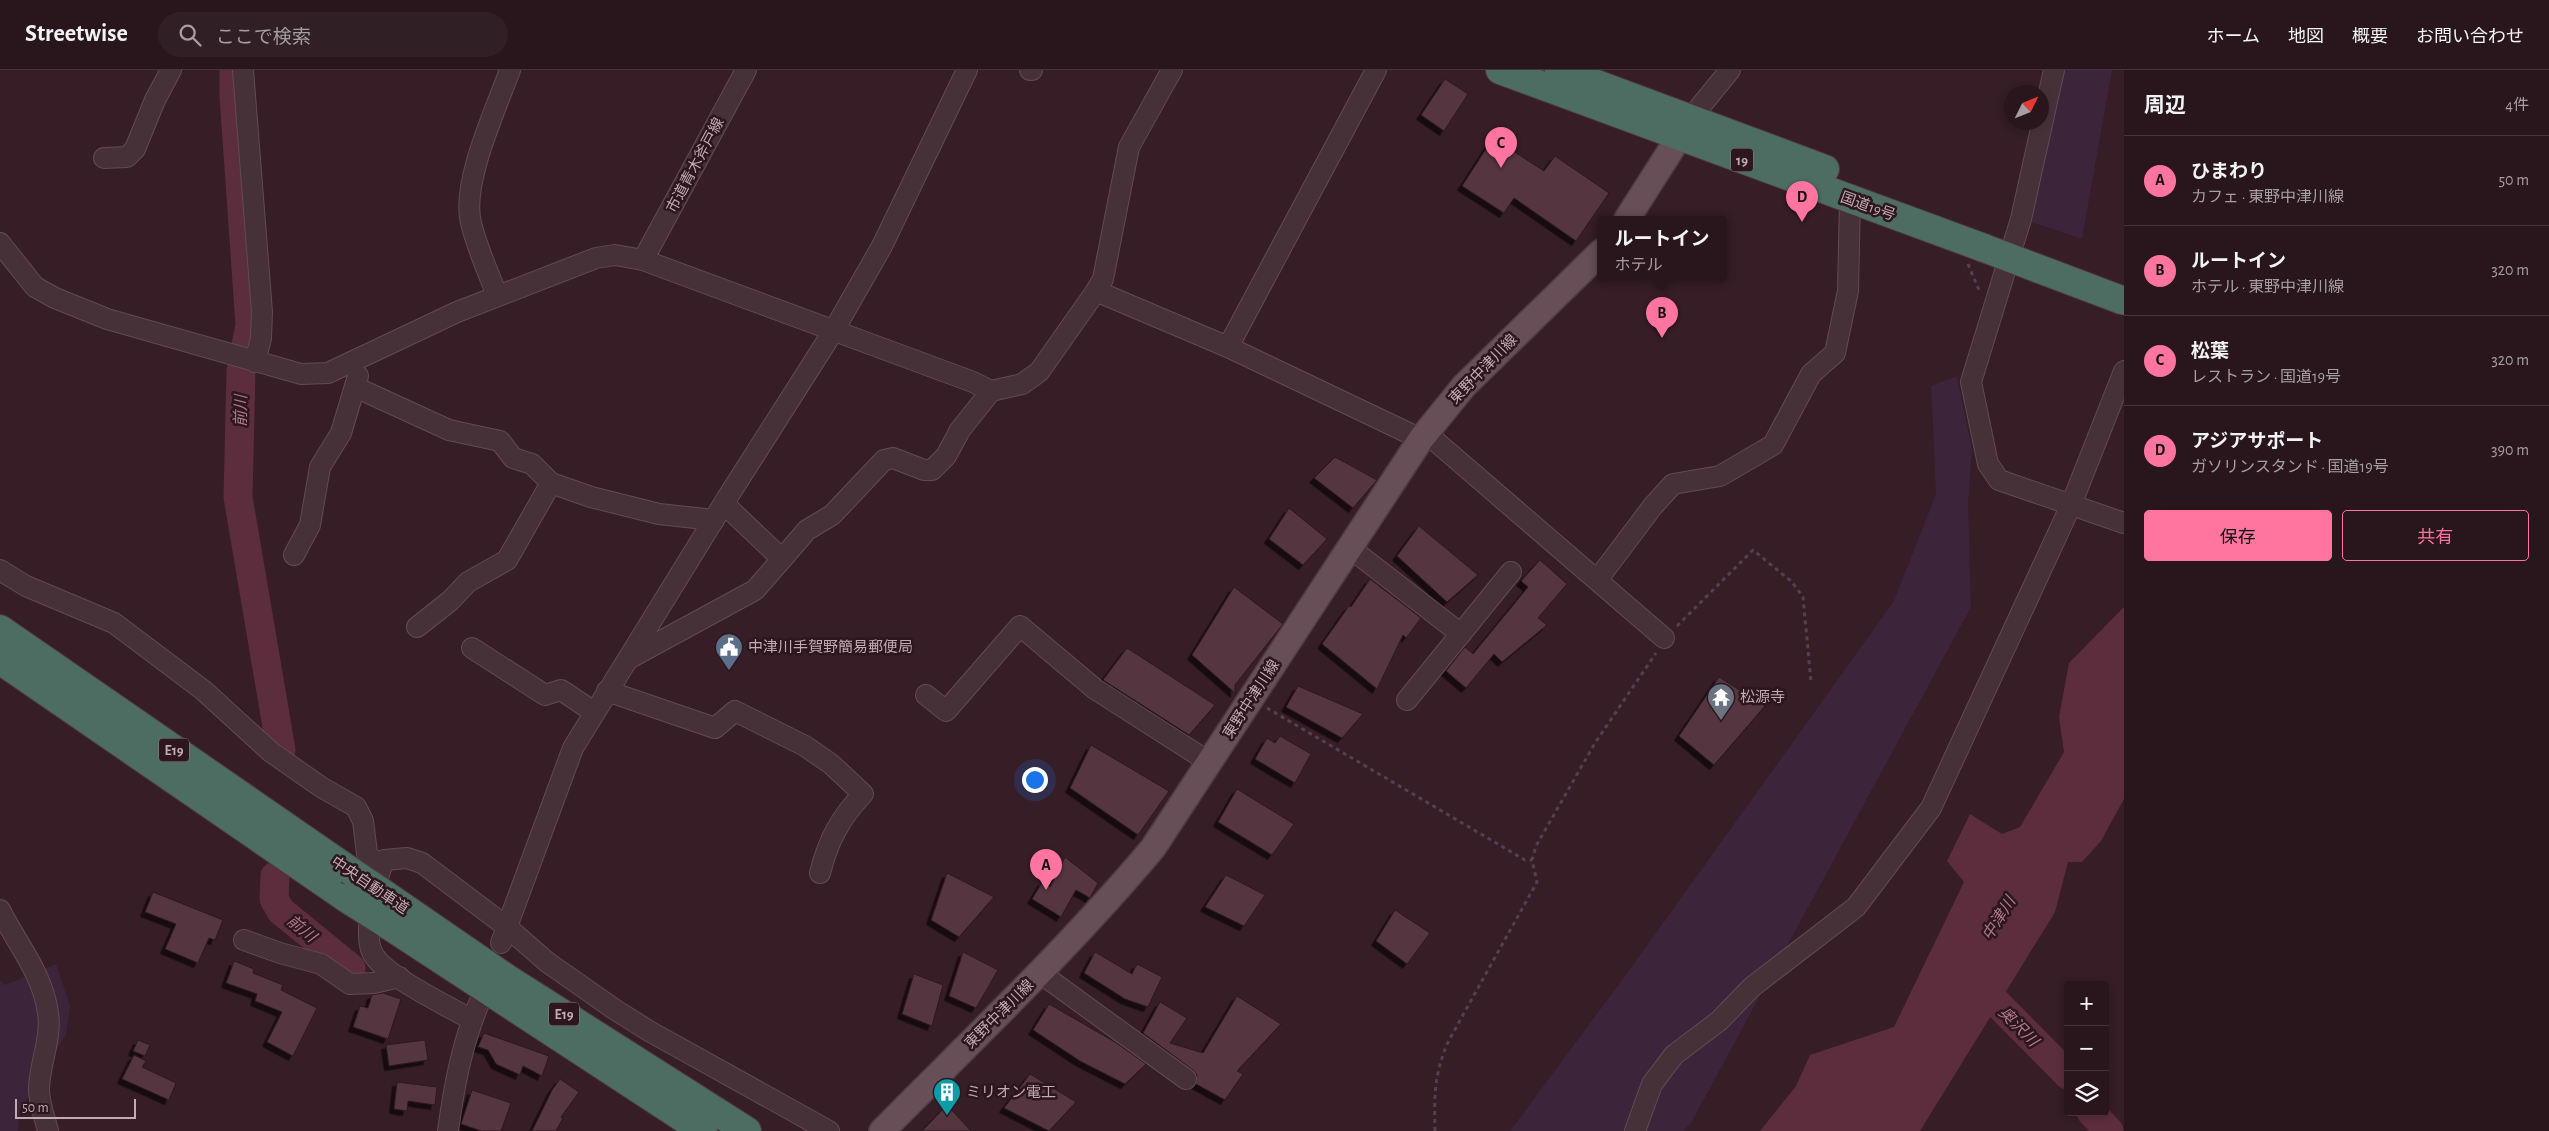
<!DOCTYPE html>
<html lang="ja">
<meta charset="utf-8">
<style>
body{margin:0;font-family:"Alegreya Sans","Noto Sans JP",sans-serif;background:#301f25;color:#f1f3f6}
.controls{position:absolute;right:15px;bottom:15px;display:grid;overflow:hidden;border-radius:5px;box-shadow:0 2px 8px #0003}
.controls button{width:45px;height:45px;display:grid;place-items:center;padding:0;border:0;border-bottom:1px solid #44353b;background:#28161c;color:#f1f3f6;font:25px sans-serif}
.compass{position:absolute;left:2004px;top:15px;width:45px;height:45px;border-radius:50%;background:#28161c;box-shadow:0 2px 8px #0003;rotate:47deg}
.scale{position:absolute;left:15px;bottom:12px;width:121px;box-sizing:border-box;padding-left:5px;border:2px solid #c4aab2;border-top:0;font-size:14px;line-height:18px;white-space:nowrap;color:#c4aab2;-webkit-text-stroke:4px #2b171d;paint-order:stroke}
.you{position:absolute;left:1034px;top:709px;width:18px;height:18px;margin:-12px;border:4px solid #fff;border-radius:50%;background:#1a73e8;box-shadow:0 0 0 8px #1a73e833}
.badge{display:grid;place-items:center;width:32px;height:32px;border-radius:50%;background:#ff759f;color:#111;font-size:16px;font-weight:700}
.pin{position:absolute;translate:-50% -41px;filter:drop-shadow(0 1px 2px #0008)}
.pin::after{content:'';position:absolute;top:26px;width:18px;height:15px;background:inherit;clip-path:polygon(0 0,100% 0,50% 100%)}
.popup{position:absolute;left:1597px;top:146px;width:130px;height:65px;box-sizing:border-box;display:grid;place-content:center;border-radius:5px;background:#28161c;filter:drop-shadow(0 1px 4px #0005);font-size:16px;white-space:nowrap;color:#a59fa3}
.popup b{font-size:19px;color:#f1f3f6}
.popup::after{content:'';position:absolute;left:50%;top:100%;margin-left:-10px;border:10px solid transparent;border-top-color:#28161c}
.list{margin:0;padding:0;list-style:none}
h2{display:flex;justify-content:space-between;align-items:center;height:65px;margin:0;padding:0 20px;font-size:21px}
h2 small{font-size:16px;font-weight:400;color:#a59fa3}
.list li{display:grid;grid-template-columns:32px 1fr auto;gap:15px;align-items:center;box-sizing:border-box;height:90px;padding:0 20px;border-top:1px solid #44353b}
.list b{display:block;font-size:19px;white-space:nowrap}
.list p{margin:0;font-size:16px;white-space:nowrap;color:#a59fa3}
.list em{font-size:16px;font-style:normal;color:#a59fa3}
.actions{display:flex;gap:10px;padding:15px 20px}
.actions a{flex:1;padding:11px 0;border:1px solid #ff759f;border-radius:5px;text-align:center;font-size:18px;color:#ff759f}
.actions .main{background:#ff759f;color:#111}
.icon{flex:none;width:28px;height:28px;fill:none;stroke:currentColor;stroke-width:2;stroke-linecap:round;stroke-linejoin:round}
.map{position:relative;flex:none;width:2124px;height:1061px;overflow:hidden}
header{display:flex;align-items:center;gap:30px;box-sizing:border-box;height:70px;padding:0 25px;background:#28161c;border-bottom:1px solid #44353b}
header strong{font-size:24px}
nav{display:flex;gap:28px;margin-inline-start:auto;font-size:18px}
.search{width:350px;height:45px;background:#301f25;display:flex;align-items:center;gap:12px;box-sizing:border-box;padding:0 18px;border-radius:28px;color:#a59fa3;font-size:19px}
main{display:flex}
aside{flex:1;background:#28161c}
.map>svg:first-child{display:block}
.green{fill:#3c243b}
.water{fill:#5c2d3d}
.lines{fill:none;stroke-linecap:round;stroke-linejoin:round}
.river{stroke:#5c2d3d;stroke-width:29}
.building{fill:#553640;stroke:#2d191f;filter:url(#shadow)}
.minor-casing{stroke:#624b52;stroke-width:22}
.major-casing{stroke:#503a41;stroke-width:28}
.highway-casing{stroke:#4e393f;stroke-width:30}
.path{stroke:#573f52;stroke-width:3;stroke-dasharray:4 4;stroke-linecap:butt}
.minor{stroke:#473138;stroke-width:20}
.major{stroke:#674e57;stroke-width:25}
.highway{stroke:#4d6d63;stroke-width:28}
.highway-bridge-casing{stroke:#4e393f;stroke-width:30;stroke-linecap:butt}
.highway-bridge{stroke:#4d6d63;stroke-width:28}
.labels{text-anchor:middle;stroke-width:5;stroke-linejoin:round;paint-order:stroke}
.shield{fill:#2b171d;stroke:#967e85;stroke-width:1}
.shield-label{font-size:14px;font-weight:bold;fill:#c4aab2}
.street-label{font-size:15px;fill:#c4aab2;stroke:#2b171d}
.poi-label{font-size:15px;fill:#c4aab2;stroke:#2b171d;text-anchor:start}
.water-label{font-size:16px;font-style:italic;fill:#b3788d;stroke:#2b171d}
</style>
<header>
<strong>Streetwise</strong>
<div class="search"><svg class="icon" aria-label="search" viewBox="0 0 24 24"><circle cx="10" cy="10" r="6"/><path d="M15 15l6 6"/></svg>ここで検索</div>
<nav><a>ホーム</a><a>地図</a><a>概要</a><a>お問い合わせ</a></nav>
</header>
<main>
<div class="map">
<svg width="2124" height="1061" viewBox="0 0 2124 1061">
<defs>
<filter id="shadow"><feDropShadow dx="-4.5" dy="4.5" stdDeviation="0" flood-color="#0009"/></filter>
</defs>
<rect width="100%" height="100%" fill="#361d26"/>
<g class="green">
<path d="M2063,0h49l-30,169 -56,-19z"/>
<path d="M1957,306l15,74 -4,53 3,104 -280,516 -8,8h-173l118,-159 266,-371 42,-107 -5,-108z"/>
<path d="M56,894l14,42 -4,28 -46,76 -2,21h-18v-150l5,4z"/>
</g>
<path class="water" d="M2124,537v192l-23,42 -19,21h-14l-13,50 -135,219h-160l36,-45 14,-31 84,-28 70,-145 -17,-21 23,-47 32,20 18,-7 44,-75 -5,-35 10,-54z"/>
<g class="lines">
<g class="river">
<path d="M234,0v26l16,229 -9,46 -3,126 43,253"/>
<path d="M275,806l-1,23 7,12 70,57"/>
<path d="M1971,907l97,98"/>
<path d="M2091,1042l18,19"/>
</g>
</g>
<g class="building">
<path d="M1445,9l23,15 -24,37 -23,-16z"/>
<path d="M1493,68l51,33 11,-15 54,37 -33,48 -62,-43 -10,15 -42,-27z"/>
<path d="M1335,387l42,23 -24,28 -39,-30z"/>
<path d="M1289,438l38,31 -24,26 -34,-26z"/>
<path d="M1419,456l59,49 -31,27 -50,-46z"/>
<path d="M1540,490l27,24 -29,34 9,7 -45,37 -8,-8 -28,34 -20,-17 19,-24 8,7 55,-67 -7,-6z"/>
<path d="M1370,509l51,39 -15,20 -3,-3 -26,54 -55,-45 27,-38 2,1z"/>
<path d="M1234,517l49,37 -48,61v8l-43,-38z"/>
<path d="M1127,578l88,57 -26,30 -86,-55z"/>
<path d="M1719,607l46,29 -51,59 -35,-29z"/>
<path d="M1298,616l65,28 -21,24 -56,-31z"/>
<path d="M1280,666l31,18 -16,29 -40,-24 12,-21 8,5z"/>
<path d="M1091,675l78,46 -31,44 -68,-47z"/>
<path d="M1237,719l57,35 -22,31 -54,-33z"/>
<path d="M1065,787l33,26 -8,15 -14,-8 -15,27 -29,-18 11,-18 7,6z"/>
<path d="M947,803l47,24 -35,40 -28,-17z"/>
<path d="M1226,805l39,20 -21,31 -39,-19z"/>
<path d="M153,822l70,28 -8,20 -6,-2 -11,25 -33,-14 11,-25 -31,-12z"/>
<path d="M1395,840l35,23 -23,31 -31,-23z"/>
<path d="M963,882l35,18 -22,38 -27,-12z"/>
<path d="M1095,882l37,22 5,-10 25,13 -14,30 -23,-8 -41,-26z"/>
<path d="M234,891l20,8 -1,4 30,12 -2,5 36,18 -24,48 -26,-14 15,-30 -27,-11 2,-7 -31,-11z"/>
<path d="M914,904l29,11 -11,41 -30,-12z"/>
<path d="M383,923l18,6 -13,40 -35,-12 7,-21 8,2 4,-13z"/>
<path d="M1237,926l44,28 -44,47 6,3 -18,26 -29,-16 1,-9 -4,-5 -50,-37 17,-31 27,16 -17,25 33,10z"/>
<path d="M1049,934l66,38 31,22 -21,20 -45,-23 -47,-31z"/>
<path d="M484,963l65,23 -7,20 -19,-10 -3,9 -24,-11 -8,-14 -10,-3z"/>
<path d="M138,970l12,5 -5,11 -12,-5z"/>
<path d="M425,970l3,20 -39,6 -3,-21z"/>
<path d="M134,985l12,6 -4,6 34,16 -7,17 -47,-21z"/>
<path d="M1030,1004l46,28 -27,29 -45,-23z"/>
<path d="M560,1009l19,13 -18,25 2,1 -7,13h-24l20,-41z"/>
<path d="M397,1012l40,5 -2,18 -27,-4 -1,10 -13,-2z"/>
<path d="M472,1020l39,13 -10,28h-20l-20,-7z"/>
<path d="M947,1035l24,26h-49z"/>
</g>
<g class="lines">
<g class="minor-casing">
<g id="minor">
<path d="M243,0l19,242 -1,26 -6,24"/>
<path d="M1030,0h2"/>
<path d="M2054,0l-33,149 -50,163 17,82 11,16 125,43"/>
<path d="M1690,49l40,-49"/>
<path d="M104,88l23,-1 8,-8 20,-49 16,-30"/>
<path d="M0,173l35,44 20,11 52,21 194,55 27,-1 129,-61 139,-54 19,-3 28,5 330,122 18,9 31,-7 17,-12 57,-81 7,-12 26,-132 43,-77"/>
<path d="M643,190l103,-190"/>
<path d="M1096,221l132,56 193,92"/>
<path d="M497,225c-9,-23 -20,-47 -26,-72 -10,-40 25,-114 39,-153"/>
<path d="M1228,277l148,-277"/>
<path d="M355,317l94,43 51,11 13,17 19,6 19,19 40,14 68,17 55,6"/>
<path d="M1426,363l238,205"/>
<path d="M1350,478l111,86"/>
<path d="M294,485l16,-30 10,-58 21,-34 17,-57"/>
<path d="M782,489l25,-29 25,-15 52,-55 9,-2 31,12h8l14,-14 14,-26 31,-39"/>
<path d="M0,500l26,16 88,37 89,67 68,62 50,35 35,20 7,14 4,32 12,20"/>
<path d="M1598,509l55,-73 20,-22 47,-8 53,-31 38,-71 24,-21 13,-62 2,-92"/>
<path d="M417,557l33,-26 18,-19 39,-22 44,-77"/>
<path d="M472,578l73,47 16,-5 33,22"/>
<path d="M630,588l125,-68 27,-31 -58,-55"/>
<path d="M607,621l108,37 20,-17 70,35 26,18 32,30c-23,24 -35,47 -43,79"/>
<path d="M926,625l20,16 74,-85 75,63 114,73"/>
<path d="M1407,630l104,-128"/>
<path d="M0,840c17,34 43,64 48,103 4,26 -9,51 -9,77 0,13 6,28 9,41"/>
<path d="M244,870l36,13 41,11 29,20 24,-1 25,-6"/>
<path d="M501,873l72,-195 156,-253 105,-165 48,-84 85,-176"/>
<path d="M1040,903l146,106"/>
<path d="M472,950c-24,-14 -86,-43 -99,-66 -11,-19 3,-74 11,-94l23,-2 15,5 85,64 40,35 67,47 35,22 180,100"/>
<path d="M448,1061c6,-45 14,-88 32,-130"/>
<path d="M1635,1061l17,-47 22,-29 45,-34 33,-34 104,-80 75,-99 140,-303 53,-134"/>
</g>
</g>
<g class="major-casing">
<g id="major">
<path d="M1627,149l63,-99"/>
<path d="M882,1061c92,-93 187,-183 271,-283l268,-409 43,-53 137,-134"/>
</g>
</g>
<g class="highway-casing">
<g id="highway">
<path d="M1500,0l484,178"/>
<path d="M1559,0l266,99"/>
<path d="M0,559l349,241"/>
<path d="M0,590l346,238"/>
<path d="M383,823l125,86 239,152"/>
<path d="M379,849l324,212"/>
</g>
</g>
<g class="path">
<path d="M1968,194l11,26"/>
<path d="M1677,556l76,-76 39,32 11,15 8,85"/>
<path d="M1267,638l258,152h7"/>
<path d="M1435,1061c-1,-35 -1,-58 14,-91l88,-158 -5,-22 4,-14 59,-103 61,-90"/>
</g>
<use href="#minor" class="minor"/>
<use href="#major" class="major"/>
<use href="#highway" class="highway"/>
<g class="highway-bridge-casing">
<g id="highway-bridge">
<path d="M1984,178l140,53"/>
<path d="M349,800l34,23"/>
<path d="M346,828l33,21"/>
</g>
</g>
<use href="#highway-bridge" class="highway-bridge"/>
</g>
<defs>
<g id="civic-pin" transform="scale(1.4375)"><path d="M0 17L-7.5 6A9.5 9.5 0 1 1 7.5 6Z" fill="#5c6f8a" stroke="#2b171d"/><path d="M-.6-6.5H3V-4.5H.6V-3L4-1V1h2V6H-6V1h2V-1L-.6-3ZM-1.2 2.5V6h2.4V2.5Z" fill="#fff"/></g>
<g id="temple-pin" transform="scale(1.4375)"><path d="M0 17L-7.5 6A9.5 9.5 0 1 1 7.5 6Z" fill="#6b7280" stroke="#2b171d"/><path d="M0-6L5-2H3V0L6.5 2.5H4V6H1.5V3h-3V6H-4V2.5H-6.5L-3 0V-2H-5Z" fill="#fff"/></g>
<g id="building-pin" transform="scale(1.4375)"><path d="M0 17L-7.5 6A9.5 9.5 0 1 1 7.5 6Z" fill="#0f9aa8" stroke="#2b171d"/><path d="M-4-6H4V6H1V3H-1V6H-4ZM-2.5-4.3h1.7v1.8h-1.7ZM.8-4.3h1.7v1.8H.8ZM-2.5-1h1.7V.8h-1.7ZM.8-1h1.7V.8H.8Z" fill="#fff"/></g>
</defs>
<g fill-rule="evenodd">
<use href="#civic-pin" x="729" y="577"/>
<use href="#temple-pin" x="1721" y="627"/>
<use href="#building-pin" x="947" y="1022"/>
</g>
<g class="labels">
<g class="shield">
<rect x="1731" y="78.5" width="22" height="23" rx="4"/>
<rect x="159" y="668.5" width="30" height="23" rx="4"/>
<rect x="549" y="932.5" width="30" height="23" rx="4"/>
</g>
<g class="shield-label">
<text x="1742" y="95">19</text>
<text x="174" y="685">E19</text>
<text x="564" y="949">E19</text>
</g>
<g class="street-label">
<text transform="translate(695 95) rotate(-62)" y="5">市道青木斧戸線</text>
<text transform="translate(1868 136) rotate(20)" y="5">国道19号</text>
<text transform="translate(1483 299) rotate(-46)" y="5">東野中津川線</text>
<text transform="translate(1251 629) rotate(-57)" y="5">東野中津川線</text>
<text transform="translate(370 815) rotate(34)" y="5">中央自動車道</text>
<text transform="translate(999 944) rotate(-45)" y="5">東野中津川線</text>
</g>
<g class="poi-label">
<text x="748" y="582">中津川手賀野簡易郵便局</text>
<text x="1740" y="632">松源寺</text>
<text x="966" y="1027">ミリオン電工</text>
</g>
<g class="water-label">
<text transform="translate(240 341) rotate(-89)" y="6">前川</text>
<text transform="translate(1998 848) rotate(-58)" y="6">中津川</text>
<text transform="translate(302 858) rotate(39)" y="6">前川</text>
<text transform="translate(2019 956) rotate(45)" y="6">奥沢川</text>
</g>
</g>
</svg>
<div class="controls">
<button>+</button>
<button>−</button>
<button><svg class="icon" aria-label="layers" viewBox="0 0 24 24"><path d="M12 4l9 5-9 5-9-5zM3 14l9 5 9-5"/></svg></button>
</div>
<svg class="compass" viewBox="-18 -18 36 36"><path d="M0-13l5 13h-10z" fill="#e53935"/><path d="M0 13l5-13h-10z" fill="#a59fa3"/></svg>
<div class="scale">50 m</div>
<div class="you"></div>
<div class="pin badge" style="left:1046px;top:820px">A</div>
<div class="pin badge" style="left:1662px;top:268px">B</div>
<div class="popup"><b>ルートイン</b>ホテル</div>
<div class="pin badge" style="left:1501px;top:98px">C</div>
<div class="pin badge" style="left:1802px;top:152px">D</div>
</div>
<aside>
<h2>周辺<small>4件</small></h2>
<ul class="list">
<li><span class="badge">A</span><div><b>ひまわり</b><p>カフェ · 東野中津川線</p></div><em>50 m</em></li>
<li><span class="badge">B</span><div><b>ルートイン</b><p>ホテル · 東野中津川線</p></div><em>320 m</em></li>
<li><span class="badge">C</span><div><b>松葉</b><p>レストラン · 国道19号</p></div><em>320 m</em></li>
<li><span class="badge">D</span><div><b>アジアサポート</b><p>ガソリンスタンド · 国道19号</p></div><em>390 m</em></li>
</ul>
<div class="actions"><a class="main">保存</a><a>共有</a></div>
</aside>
</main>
